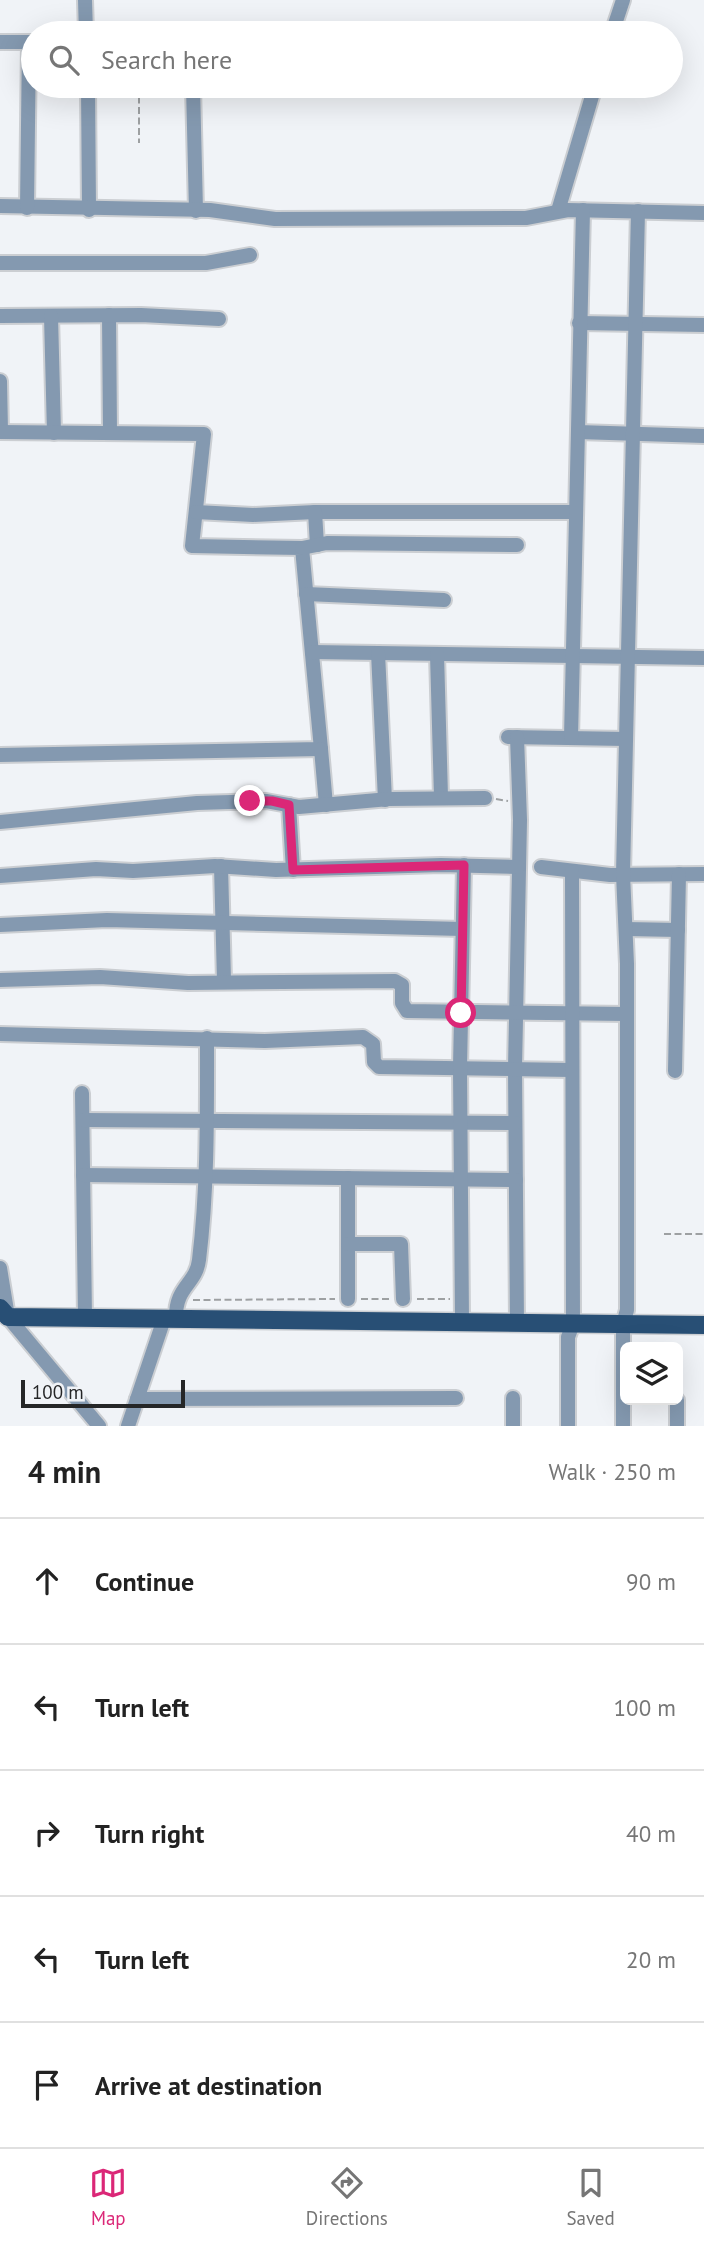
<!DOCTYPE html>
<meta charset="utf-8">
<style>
body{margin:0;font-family:"PT Sans",sans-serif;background:#f2f2f2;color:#222}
.controls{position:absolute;right:21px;bottom:21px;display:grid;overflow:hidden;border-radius:10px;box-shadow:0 7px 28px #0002}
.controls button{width:63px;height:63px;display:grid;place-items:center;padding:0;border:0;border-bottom:2px solid #e0e0e0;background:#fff;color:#222;font:35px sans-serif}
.scale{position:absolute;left:21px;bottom:18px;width:164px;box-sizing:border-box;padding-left:7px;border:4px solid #252627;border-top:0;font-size:19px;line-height:24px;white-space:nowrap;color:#252627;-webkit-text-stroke:5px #f0f3f7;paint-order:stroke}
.stop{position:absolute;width:21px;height:21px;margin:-16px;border:5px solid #db2777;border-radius:50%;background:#fff}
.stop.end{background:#db2777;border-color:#fff;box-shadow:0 2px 7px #0008}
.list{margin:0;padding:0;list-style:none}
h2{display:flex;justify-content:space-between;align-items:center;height:91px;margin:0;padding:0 28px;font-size:30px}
h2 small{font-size:23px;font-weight:400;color:#767676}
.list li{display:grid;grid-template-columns:46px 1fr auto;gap:21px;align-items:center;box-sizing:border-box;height:126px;padding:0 28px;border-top:2px solid #e0e0e0}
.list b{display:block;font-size:26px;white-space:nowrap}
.list em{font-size:23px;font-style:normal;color:#767676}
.icon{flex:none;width:38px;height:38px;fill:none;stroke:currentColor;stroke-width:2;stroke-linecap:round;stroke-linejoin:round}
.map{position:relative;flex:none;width:704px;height:1426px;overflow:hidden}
.search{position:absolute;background:#fff;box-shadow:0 7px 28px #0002;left:21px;right:21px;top:21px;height:77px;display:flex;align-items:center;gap:18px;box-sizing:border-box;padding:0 24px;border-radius:38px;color:#767676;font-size:26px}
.sheet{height:721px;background:#fff}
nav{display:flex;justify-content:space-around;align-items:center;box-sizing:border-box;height:98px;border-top:2px solid #e0e0e0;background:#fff;font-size:19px;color:#767676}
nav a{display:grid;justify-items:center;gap:4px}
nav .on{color:#db2777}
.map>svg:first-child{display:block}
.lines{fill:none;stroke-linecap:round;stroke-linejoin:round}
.minor-casing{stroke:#cbced2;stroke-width:18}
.major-casing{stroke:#cbced2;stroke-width:21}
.path{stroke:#9da0a2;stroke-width:2;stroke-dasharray:7 3.5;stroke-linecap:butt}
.minor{stroke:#8499b0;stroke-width:14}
.major{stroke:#284f75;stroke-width:18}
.route{stroke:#db2777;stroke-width:9}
</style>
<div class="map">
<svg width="704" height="1426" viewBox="0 0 704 1426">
<rect width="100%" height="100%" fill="#f0f3f7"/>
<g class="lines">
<g class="minor-casing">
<g id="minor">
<path d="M85,0l1,33"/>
<path d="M612,33l11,-33"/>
<path d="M0,42h33"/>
<path d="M88,86l1,124"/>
<path d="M193,86l3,125"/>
<path d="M0,206l210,4 65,9 251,-1 42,-8 136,3"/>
<path d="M27,208l2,-166"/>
<path d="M558,211l37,-125"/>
<path d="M0,263h206l44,-8"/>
<path d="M109,315l1,118"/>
<path d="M0,316l141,-1 78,4"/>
<path d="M51,316l3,117"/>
<path d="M579,323l125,2"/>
<path d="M0,381l1,51"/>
<path d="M0,432l204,2 -12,112 110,2 19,201 -321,6"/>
<path d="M578,432l126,4"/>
<path d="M196,512l57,3 62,-3h261"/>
<path d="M315,512l2,33"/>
<path d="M302,548l25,-5 190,2"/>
<path d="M306,594l138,6"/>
<path d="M312,652l392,6"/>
<path d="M378,653l7,147"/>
<path d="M437,654l4,143"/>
<path d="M508,737l118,2"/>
<path d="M517,737l3,83 -5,248 2,255"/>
<path d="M571,738l12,-528"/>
<path d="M321,749l5,56"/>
<path d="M289,805l4,65"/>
<path d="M0,822l197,-19 69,-2 33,6 90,-8 96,-1"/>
<path d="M221,866l3,115"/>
<path d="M541,867l69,8 94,-1"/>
<path d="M0,876l96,-7 37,2 82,-5 61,4 165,-5 77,2"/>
<path d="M0,925l107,-5 355,9"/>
<path d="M626,929l52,1"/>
<path d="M0,980l100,-3 88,6 207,-2 7,4v18l5,8 220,3"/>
<path d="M0,1034l265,7 98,-4 10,7 1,18 5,5 192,3"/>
<path d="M675,1071l4,-197"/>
<path d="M82,1093l3,225"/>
<path d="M83,1120l432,3"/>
<path d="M83,1175l433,5"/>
<path d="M348,1178v121"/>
<path d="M348,1244h53l2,55"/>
<path d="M0,1268l8,49 91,109"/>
<path d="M176,1319c-1,-33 20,-34 23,-59 9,-74 8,-148 8,-222"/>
<path d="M462,1322l-2,-254 4,-203"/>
<path d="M137,1399l319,-1"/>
<path d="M677,1400v26"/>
<path d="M128,1426l36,-107"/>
<path d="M513,1426v-28"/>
<path d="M568,1426v-89l5,-13 -1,-452"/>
<path d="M623,1426v-102l4,-14v-346l-4,-90 15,-663"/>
</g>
</g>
<g class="major-casing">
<path id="major" d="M0,1308l8,9 696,8"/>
</g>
<g class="path">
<path d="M139,86v57"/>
<path d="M496,799l12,2"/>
<path d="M664,1234h40"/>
<path d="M361,1299h30"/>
<path d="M417,1299h33"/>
<path d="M193,1300l142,-1"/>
</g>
<use href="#minor" class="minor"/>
<use href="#major" class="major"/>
</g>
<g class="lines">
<path class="route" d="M250,801h22l17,4 4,65 171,-5 -3,148"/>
</g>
</svg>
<div class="controls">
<button><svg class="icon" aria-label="layers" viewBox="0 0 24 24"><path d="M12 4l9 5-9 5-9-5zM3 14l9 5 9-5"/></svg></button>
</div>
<div class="scale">100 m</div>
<div class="stop" style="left:461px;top:1013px"></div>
<div class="stop end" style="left:250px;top:801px"></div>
<div class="search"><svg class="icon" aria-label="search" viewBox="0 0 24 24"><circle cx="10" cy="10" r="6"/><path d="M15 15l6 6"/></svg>Search here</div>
</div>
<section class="sheet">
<h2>4 min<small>Walk · 250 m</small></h2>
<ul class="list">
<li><svg class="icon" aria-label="ahead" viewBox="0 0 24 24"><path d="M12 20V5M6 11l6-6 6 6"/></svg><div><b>Continue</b></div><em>90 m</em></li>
<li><svg class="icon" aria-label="left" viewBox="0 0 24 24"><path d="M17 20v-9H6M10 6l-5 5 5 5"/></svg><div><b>Turn left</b></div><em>100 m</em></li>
<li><svg class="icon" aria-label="right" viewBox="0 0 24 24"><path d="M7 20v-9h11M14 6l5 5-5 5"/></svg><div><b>Turn right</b></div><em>40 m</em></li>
<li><svg class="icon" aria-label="left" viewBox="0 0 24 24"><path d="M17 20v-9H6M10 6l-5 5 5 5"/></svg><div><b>Turn left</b></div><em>20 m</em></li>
<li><svg class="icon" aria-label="arrive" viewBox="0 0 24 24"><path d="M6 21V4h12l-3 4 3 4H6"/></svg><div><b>Arrive at destination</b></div></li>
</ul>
</section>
<nav>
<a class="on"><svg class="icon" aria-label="map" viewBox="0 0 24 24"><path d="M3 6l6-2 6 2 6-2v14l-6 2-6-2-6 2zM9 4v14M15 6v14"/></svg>Map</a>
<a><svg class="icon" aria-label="directions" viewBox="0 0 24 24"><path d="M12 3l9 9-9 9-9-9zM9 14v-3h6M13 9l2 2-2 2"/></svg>Directions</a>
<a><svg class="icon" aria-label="saved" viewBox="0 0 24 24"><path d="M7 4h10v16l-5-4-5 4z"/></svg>Saved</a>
</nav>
